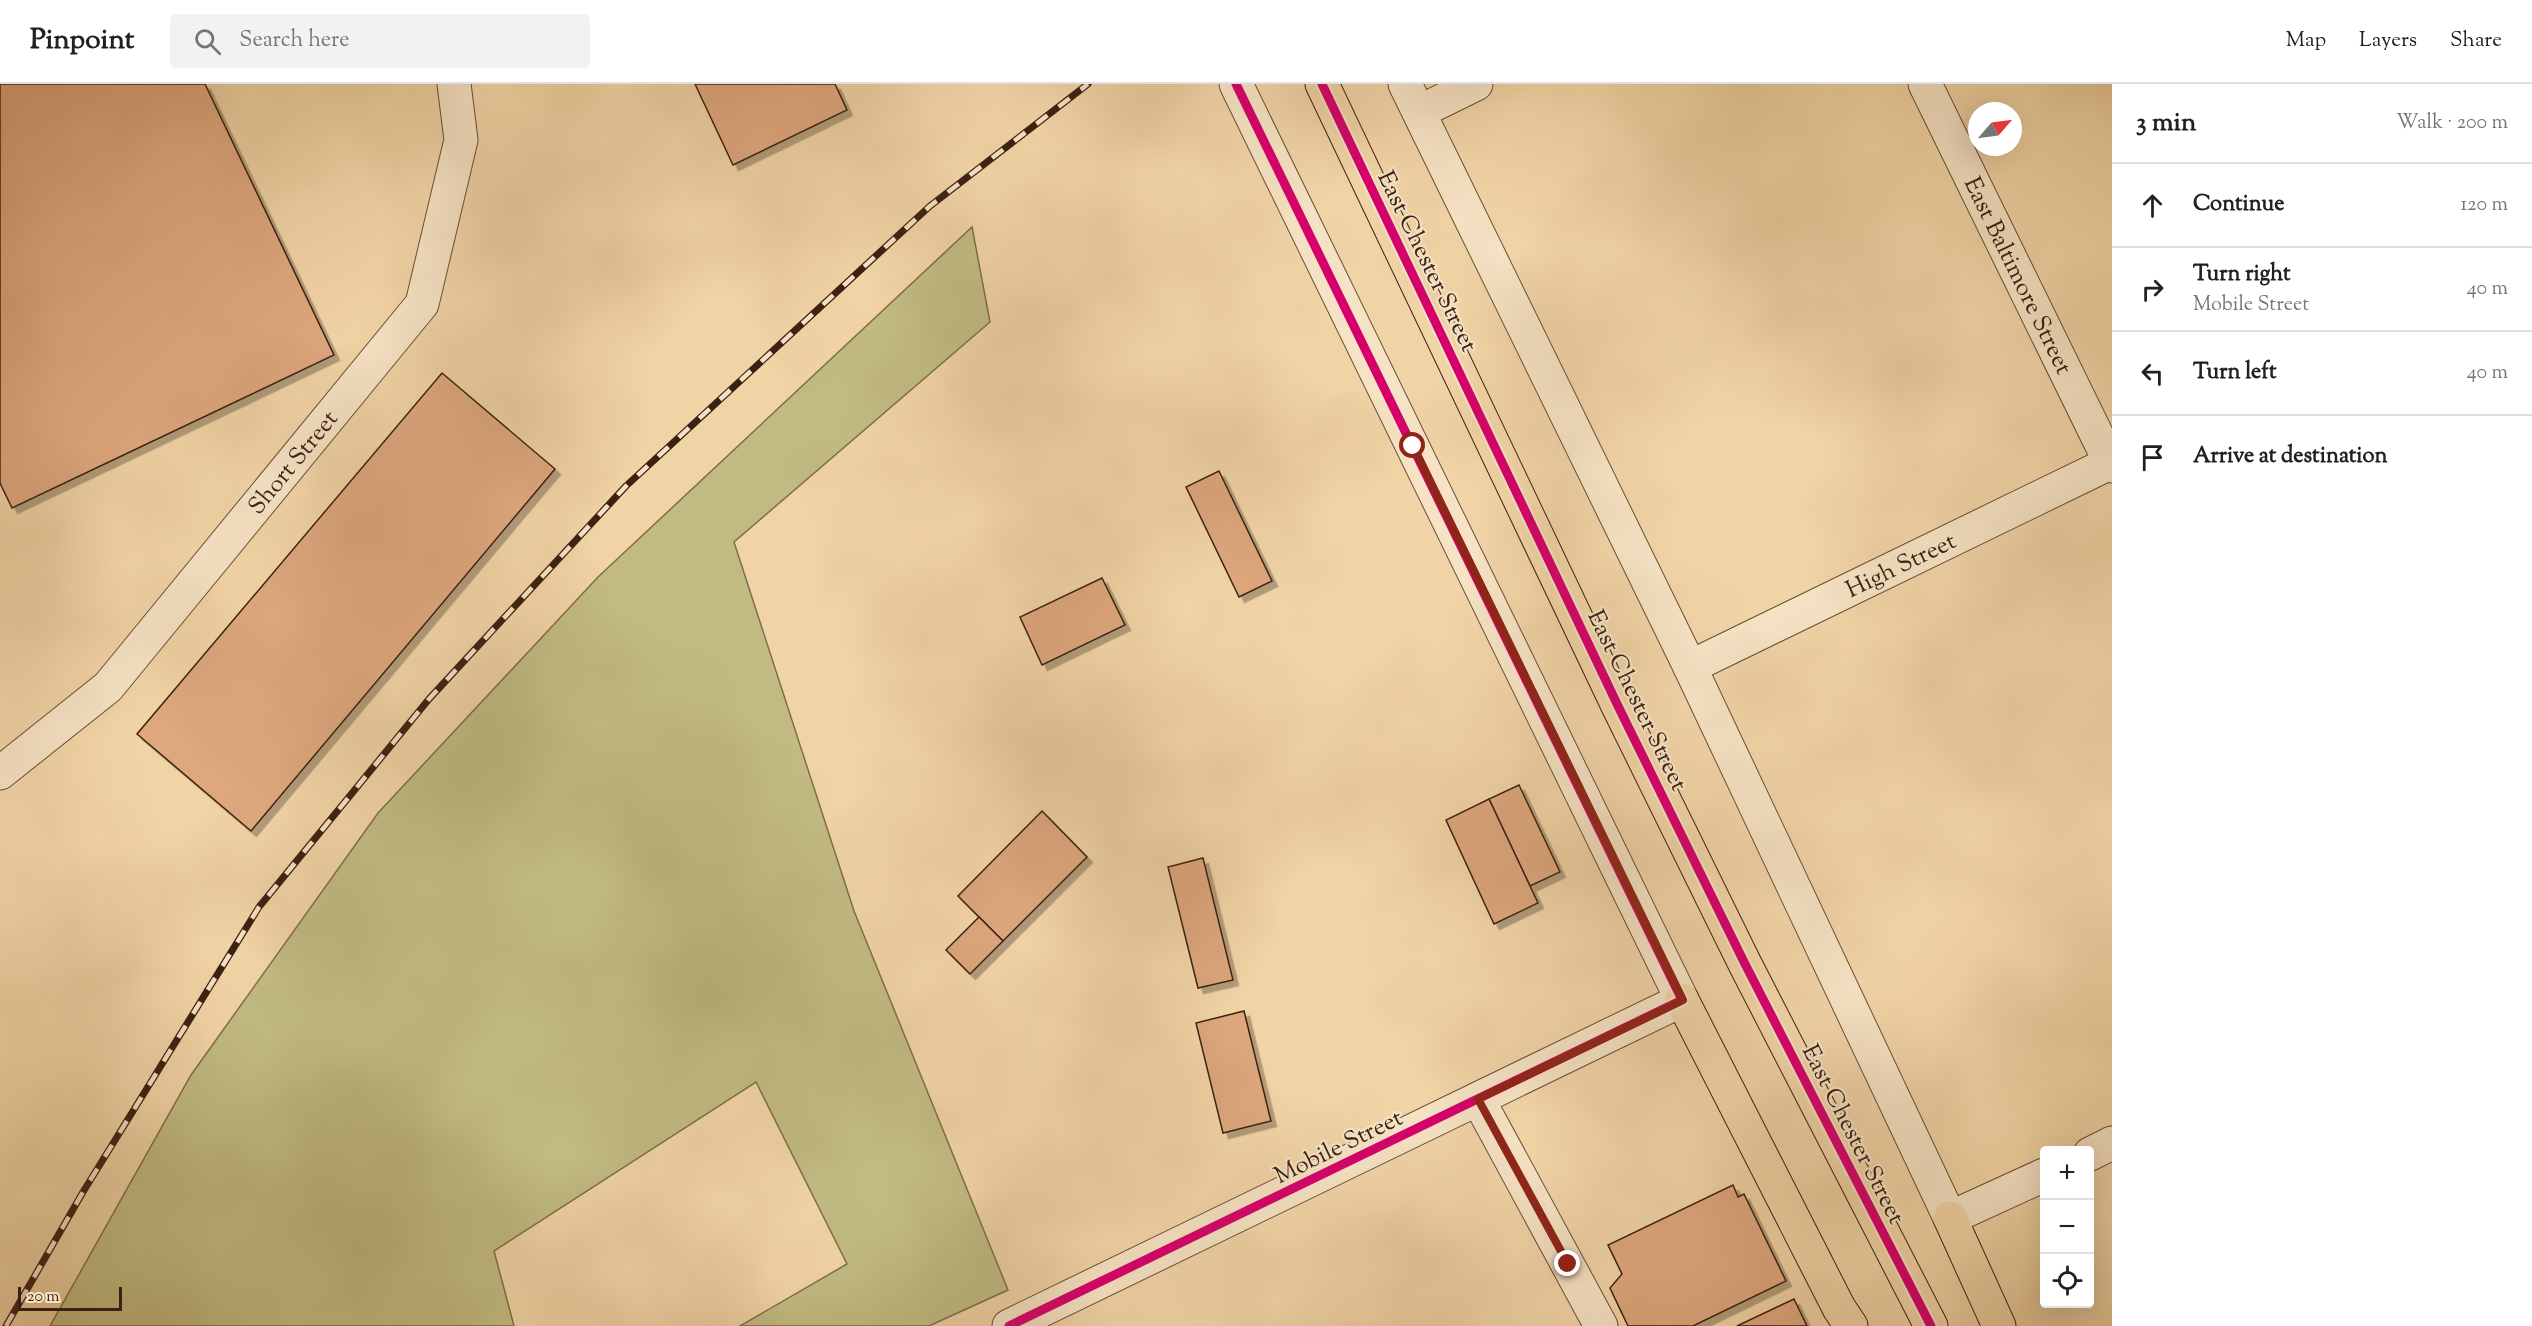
<!DOCTYPE html>
<meta charset="utf-8">
<style>
body{margin:0;font-family:"Sorts Mill Goudy",serif;background:#f2f2f2;color:#202124}
.controls{position:absolute;right:18px;bottom:18px;display:grid;overflow:hidden;border-radius:6px;box-shadow:0 6px 24px #0002}
.controls button{width:54px;height:54px;display:grid;place-items:center;padding:0;border:0;border-bottom:2px solid #e0e0e0;background:#fff;color:#202124;font:30px sans-serif}
.compass{position:absolute;left:1968px;top:18px;width:54px;height:54px;border-radius:50%;background:#fff;box-shadow:0 6px 24px #0002;rotate:62deg}
.scale{position:absolute;left:18px;bottom:15px;width:104px;box-sizing:border-box;padding-left:6px;border:3px solid #3b2112;border-top:0;font-size:16px;line-height:21px;white-space:nowrap;color:#3b2112;-webkit-text-stroke:4px #f6e3c5;paint-order:stroke}
.stop{position:absolute;width:18px;height:18px;margin:-14px;border:4px solid #8f2418;border-radius:50%;background:#fff}
.stop.end{background:#8f2418;border-color:#fff;box-shadow:0 2px 6px #0008}
.list{margin:0;padding:0;list-style:none}
h2{display:flex;justify-content:space-between;align-items:center;height:78px;margin:0;padding:0 24px;font-size:26px}
h2 small{font-size:20px;font-weight:400;color:#757577}
.list li{display:grid;grid-template-columns:39px 1fr auto;gap:18px;align-items:center;box-sizing:border-box;height:84px;padding:0 24px;border-top:2px solid #e0e0e0}
.list b{display:block;font-size:22px;white-space:nowrap}
.list p{margin:0;font-size:20px;white-space:nowrap;color:#757577}
.list em{font-size:20px;font-style:normal;color:#757577}
.icon{flex:none;width:33px;height:33px;fill:none;stroke:currentColor;stroke-width:2;stroke-linecap:round;stroke-linejoin:round}
.map{position:relative;flex:none;width:2112px;height:1242px;overflow:hidden}
header{display:flex;align-items:center;gap:36px;box-sizing:border-box;height:84px;padding:0 30px;background:#fff;border-bottom:2px solid #e0e0e0}
header strong{font-size:28px}
nav{display:flex;gap:33px;margin-inline-start:auto;font-size:21px}
.search{width:420px;height:54px;background:#f2f2f2;display:flex;align-items:center;gap:15px;box-sizing:border-box;padding:0 21px;border-radius:6px;color:#757577;font-size:22px}
main{display:flex}
aside{flex:1;background:#fff}
.map>svg:first-child{display:block}
.green{fill:#c1bb82;stroke:#7e6e4a;stroke-width:1.5}
.building{fill:#dea77e;stroke:#3b2112;stroke-width:1.5;filter:url(#shadow)}
.lines{fill:none;stroke-linecap:round;stroke-linejoin:round}
.minor-casing{stroke:#684e37;stroke-width:35}
.highway-casing{stroke:#3b2112;stroke-width:35}
.minor{stroke:#f6e3c5;stroke-width:33}
.highway{stroke:#f1d4a6;stroke-width:33}
.rail-casing{stroke:#3b2112;stroke-width:7}
.rail{stroke:#f6e3c5;stroke-width:4.5;stroke-dasharray:14;stroke-linecap:butt}
.cycleway-casing{stroke:#f6e3c5;stroke-width:13}
.cycleway{stroke:#d6006c;stroke-width:9}
.route{stroke:#8f2418;stroke-width:8}
.labels{text-anchor:middle;stroke-width:4.5;stroke-linejoin:round;paint-order:stroke}
.street-label{font-size:24px;fill:#3b2112;stroke:#f6e3c5}
</style>
<header>
<strong>Pinpoint</strong>
<div class="search"><svg class="icon" aria-label="search" viewBox="0 0 24 24"><circle cx="10" cy="10" r="6"/><path d="M15 15l6 6"/></svg>Search here</div>
<nav><a>Map</a><a>Layers</a><a>Share</a></nav>
</header>
<main>
<div class="map">
<svg width="2112" height="1242" viewBox="0 0 2112 1242">
<defs>
<filter id="shadow"><feDropShadow dx="5.5" dy="5.5" stdDeviation="0" flood-color="#0004"/></filter>
</defs>
<rect width="100%" height="100%" fill="#f1d4a6"/>
<filter id="stains"><feTurbulence type="fractalNoise" baseFrequency=".00333" numOctaves="4"/><feColorMatrix values="0 0 0 0 .2 0 0 0 0 .09 0 0 0 0 .02 0 0 0 .5 -.17"/></filter>
<radialGradient id="worn" r=".72"><stop offset=".6" stop-color="#630" stop-opacity="0"/><stop offset="1" stop-color="#630" stop-opacity=".3"/></radialGradient>
<path class="green" d="M972,143l18,95 -256,220 120,369 154,379 -79,36h-189l107,-62 -91,-182 -262,169 20,75h-464l141,-251 187,-262 220,-236z"/>
<g class="building">
<path d="M0,0h205l129,271 -322,153 -12,-25z"/>
<path d="M695,0h140l12,26 -114,55z"/>
<path d="M442,289l113,96 -304,362 -114,-97z"/>
<path d="M1219,387l53,110 -33,16 -53,-110z"/>
<path d="M1102,494l23,47 -83,40 -22,-48z"/>
<path d="M1519,701l41,87 -30,14 -41,-87z"/>
<path d="M1489,715l49,104 -44,21 -48,-104z"/>
<path d="M1042,727l45,46 -84,84 -45,-45z"/>
<path d="M1203,774l30,122 -35,8 -30,-121z"/>
<path d="M979,833l24,24 -33,33 -24,-24z"/>
<path d="M1244,927l27,110 -48,12 -27,-110z"/>
<path d="M1733,1101l5,12 6,-3 42,87 -93,45h-65l-18,-38 12,-14 -14,-29z"/>
<path d="M1794,1215l13,27h-70z"/>
</g>
<g class="lines">
<g class="minor-casing">
<g id="minor">
<path d="M1405,0l285,583 260,551 94,-43"/>
<path id="s1" d="M1925,0l187,382"/>
<path d="M1419,28l57,-28"/>
<path id="s2" d="M1690,583l422,-205"/>
<path id="s3" d="M0,689l108,-86 314,-383 39,-164 -7,-56"/>
<path d="M1478,1015l123,227"/>
<path d="M2090,1070l22,-11"/>
<path d="M1009,1242l673,-326 -446,-916"/>
</g>
</g>
<g class="highway-casing">
<g id="highway">
<path d="M1322,0l296,622 127,258 186,362"/>
<path d="M1682,916l157,308 12,18"/>
<path d="M1950,1134l49,108"/>
</g>
</g>
<use href="#minor" class="minor"/>
<use href="#highway" class="highway"/>
<g class="rail-casing">
<path id="rail" d="M6,1242l77,-134 176,-285 170,-208 197,-213 304,-280 158,-122"/>
</g>
<use href="#rail" class="rail"/>
<g class="cycleway-casing">
<g id="cycleway">
<path d="M1322,0l296,622 127,258 186,362"/>
<path d="M1009,1242l673,-326 -446,-916"/>
</g>
</g>
<use href="#cycleway" class="cycleway"/>
</g>
<g class="lines">
<path class="route" d="M1413,362l270,554 -205,99 90,165"/>
</g>
<g class="labels">
<g class="street-label">
<text transform="translate(1428 177) rotate(64)" y="8">East Chester Street</text>
<text dy="8" stroke="none"><textPath href="#s1" startOffset="213">East Baltimore Street</textPath></text>
<text dy="8" stroke="none"><textPath href="#s3" startOffset="429">Short Street</textPath></text>
<text dy="8" stroke="none"><textPath href="#s2" startOffset="234">High Street</textPath></text>
<text transform="translate(1638 616) rotate(64)" y="8">East Chester Street</text>
<text transform="translate(1854 1050) rotate(63)" y="8">East Chester Street</text>
<text transform="translate(1338 1062) rotate(-26)" y="8">Mobile Street</text>
</g>
</g>
<rect width="100%" height="100%" filter="url(#stains)"/>
<rect width="100%" height="100%" fill="url(#worn)"/>
</svg>
<div class="controls">
<button>+</button>
<button>−</button>
<button><svg class="icon" aria-label="locate" viewBox="0 0 24 24"><circle cx="12" cy="12" r="6"/><path d="M12 2v4M12 18v4M2 12h4M18 12h4"/></svg></button>
</div>
<svg class="compass" viewBox="-18 -18 36 36"><path d="M0-13l5 13h-10z" fill="#e53935"/><path d="M0 13l5-13h-10z" fill="#757577"/></svg>
<div class="scale">20 m</div>
<div class="stop" style="left:1413px;top:362px"></div>
<div class="stop end" style="left:1568px;top:1180px"></div>
</div>
<aside>
<h2>3 min<small>Walk · 200 m</small></h2>
<ul class="list">
<li><svg class="icon" aria-label="ahead" viewBox="0 0 24 24"><path d="M12 20V5M6 11l6-6 6 6"/></svg><div><b>Continue</b></div><em>120 m</em></li>
<li><svg class="icon" aria-label="right" viewBox="0 0 24 24"><path d="M7 20v-9h11M14 6l5 5-5 5"/></svg><div><b>Turn right</b><p>Mobile Street</p></div><em>40 m</em></li>
<li><svg class="icon" aria-label="left" viewBox="0 0 24 24"><path d="M17 20v-9H6M10 6l-5 5 5 5"/></svg><div><b>Turn left</b></div><em>40 m</em></li>
<li><svg class="icon" aria-label="arrive" viewBox="0 0 24 24"><path d="M6 21V4h12l-3 4 3 4H6"/></svg><div><b>Arrive at destination</b></div></li>
</ul>
</aside>
</main>
